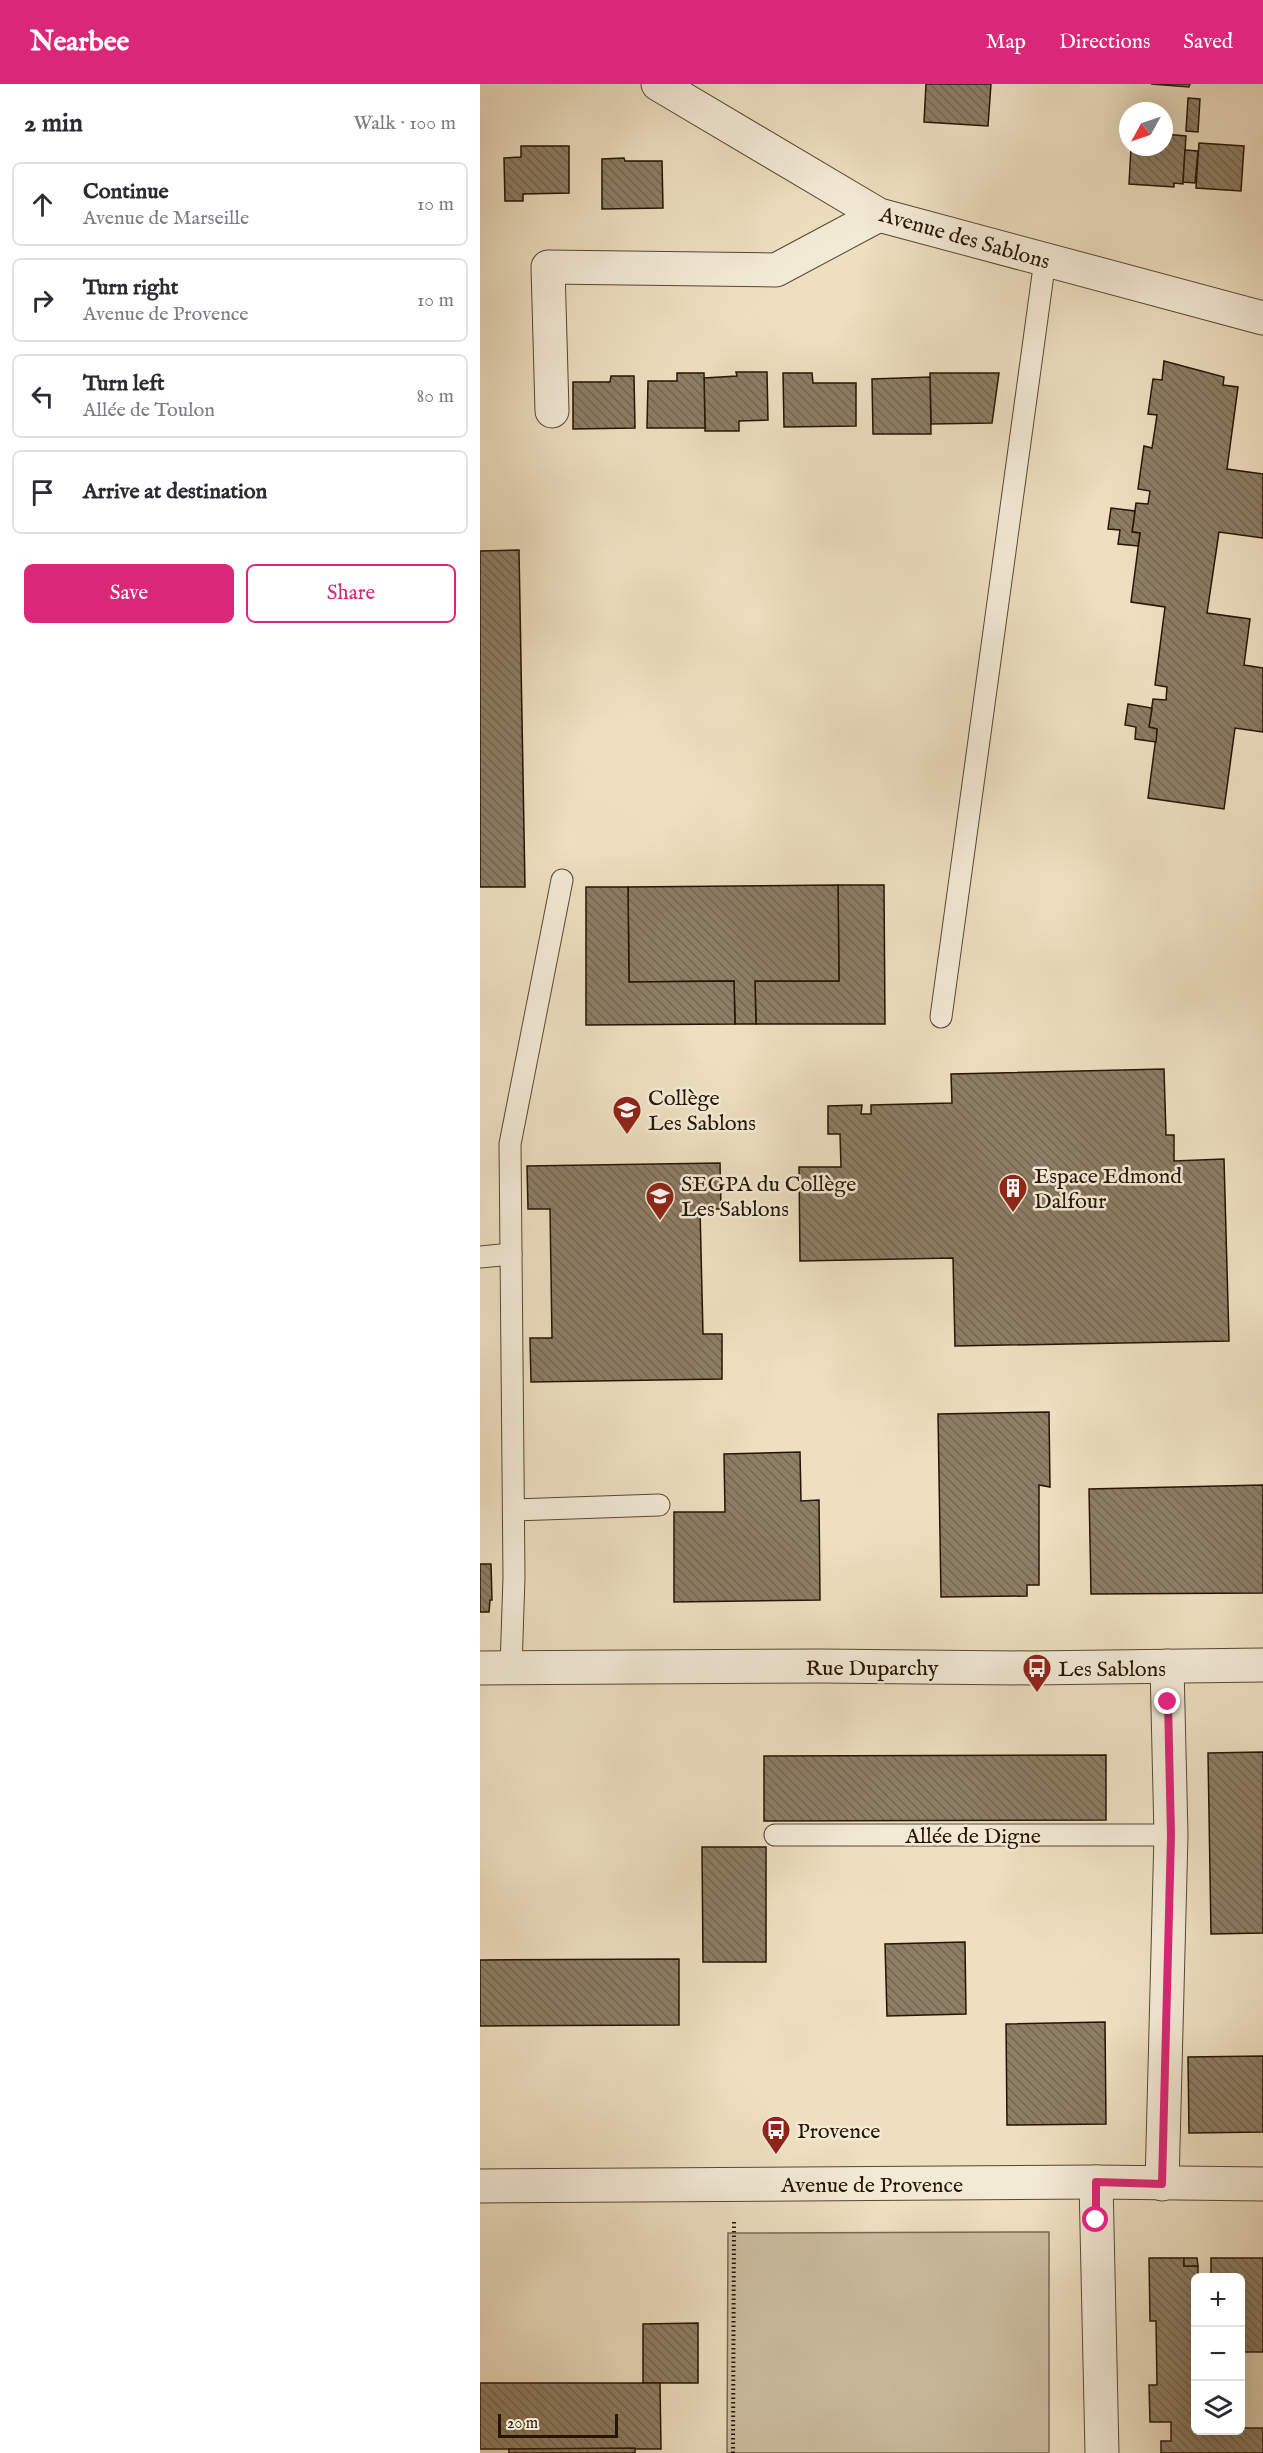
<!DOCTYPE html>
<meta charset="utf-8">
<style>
body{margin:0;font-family:"IM FELL English",serif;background:#f2f2f3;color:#2b2b33}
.controls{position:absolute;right:18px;bottom:18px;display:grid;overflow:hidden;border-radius:9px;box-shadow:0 6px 24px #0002}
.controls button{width:54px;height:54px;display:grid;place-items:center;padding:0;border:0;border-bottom:2px solid #e1e1e2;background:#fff;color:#2b2b33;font:30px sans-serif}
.compass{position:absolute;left:639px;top:18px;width:54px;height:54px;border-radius:50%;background:#fff;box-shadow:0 6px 24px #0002;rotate:230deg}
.scale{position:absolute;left:18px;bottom:15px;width:120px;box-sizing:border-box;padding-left:6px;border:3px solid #251502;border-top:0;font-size:16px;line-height:21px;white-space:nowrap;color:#251502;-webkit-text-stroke:4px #f3ead6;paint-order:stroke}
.stop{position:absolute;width:18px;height:18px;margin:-14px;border:4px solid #db2777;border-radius:50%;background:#fff}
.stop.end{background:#db2777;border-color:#fff;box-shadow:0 2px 6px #0008}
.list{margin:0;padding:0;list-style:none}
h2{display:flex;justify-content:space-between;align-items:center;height:78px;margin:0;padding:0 24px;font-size:26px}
h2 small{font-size:20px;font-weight:400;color:#7c7c81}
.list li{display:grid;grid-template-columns:39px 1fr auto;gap:18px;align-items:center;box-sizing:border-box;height:84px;margin:0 12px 12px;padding:0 12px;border:2px solid #e1e1e2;border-radius:9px}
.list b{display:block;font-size:22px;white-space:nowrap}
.list p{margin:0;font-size:20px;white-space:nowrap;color:#7c7c81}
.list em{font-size:20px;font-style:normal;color:#7c7c81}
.actions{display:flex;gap:12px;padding:18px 24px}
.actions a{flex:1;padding:14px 0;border:2px solid #db2777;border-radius:9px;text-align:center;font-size:21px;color:#db2777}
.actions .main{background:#db2777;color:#fff}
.icon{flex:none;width:33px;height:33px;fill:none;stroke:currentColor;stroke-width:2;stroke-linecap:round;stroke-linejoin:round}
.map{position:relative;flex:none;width:783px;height:2369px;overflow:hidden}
header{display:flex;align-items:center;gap:36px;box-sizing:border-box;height:84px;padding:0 30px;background:#db2777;color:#fff}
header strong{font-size:28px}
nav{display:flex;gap:33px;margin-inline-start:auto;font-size:21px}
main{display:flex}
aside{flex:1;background:#fff}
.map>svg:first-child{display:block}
.park{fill:#cbbda0;stroke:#786951;stroke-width:1.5}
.building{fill:url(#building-back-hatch);stroke:#251502;stroke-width:1.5}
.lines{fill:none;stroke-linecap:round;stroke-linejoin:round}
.lane-casing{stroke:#574832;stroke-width:23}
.street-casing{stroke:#574832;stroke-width:35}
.path{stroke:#251502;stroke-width:4;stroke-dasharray:1.5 3;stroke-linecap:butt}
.lane{stroke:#f3ead6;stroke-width:21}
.street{stroke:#f3ead6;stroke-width:33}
.route{stroke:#db2777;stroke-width:8}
.labels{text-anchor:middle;stroke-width:5;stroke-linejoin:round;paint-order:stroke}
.street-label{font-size:22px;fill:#251502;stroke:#f3ead6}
.poi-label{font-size:22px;fill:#251502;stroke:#f3ead6;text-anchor:start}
</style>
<header>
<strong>Nearbee</strong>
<nav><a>Map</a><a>Directions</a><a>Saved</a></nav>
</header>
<main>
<aside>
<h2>2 min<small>Walk · 100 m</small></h2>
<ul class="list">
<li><svg class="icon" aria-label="ahead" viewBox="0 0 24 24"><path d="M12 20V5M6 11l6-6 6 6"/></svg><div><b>Continue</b><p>Avenue de Marseille</p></div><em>10 m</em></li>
<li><svg class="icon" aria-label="right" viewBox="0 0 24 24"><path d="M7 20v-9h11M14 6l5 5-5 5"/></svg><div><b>Turn right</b><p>Avenue de Provence</p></div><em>10 m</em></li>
<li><svg class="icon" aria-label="left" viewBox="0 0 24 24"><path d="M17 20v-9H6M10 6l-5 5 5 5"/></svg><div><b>Turn left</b><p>Allée de Toulon</p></div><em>80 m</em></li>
<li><svg class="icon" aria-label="arrive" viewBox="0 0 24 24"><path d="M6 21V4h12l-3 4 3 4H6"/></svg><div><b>Arrive at destination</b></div></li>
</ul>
<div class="actions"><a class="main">Save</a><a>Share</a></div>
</aside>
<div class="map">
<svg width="783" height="2369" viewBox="0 0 783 2369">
<defs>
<pattern id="building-back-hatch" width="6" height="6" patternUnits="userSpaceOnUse" patternTransform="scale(1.5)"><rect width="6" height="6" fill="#8d7e65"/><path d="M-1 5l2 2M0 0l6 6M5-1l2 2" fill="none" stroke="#736651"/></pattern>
</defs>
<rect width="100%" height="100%" fill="#eddfc0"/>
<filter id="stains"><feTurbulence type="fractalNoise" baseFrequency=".00333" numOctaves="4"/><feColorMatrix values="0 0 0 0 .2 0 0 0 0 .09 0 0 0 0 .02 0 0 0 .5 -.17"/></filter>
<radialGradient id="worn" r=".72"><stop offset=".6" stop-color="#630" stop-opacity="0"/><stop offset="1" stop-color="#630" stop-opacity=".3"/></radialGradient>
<path class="park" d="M569,2148v221h-322l1,-220z"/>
<g class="building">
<path d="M446,0h65l-3,42 -64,-4z"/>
<path d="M671,0h39l-1,3z"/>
<path d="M708,14l12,1 -2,33 -12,-1z"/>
<path d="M684,50l22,2 -3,48 -9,-1v4l-45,-3 2,-37h33z"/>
<path d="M719,59l45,3 -3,45 -45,-3z"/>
<path d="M41,62h48v47l-46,1v7h-18l-1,-43 17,-1z"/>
<path d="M705,66l13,1 -3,32 -12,-1z"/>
<path d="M144,74l1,3h37l1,47 -61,1v-50z"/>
<path d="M684,277l60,16 -1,8 15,2 -11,82 36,5v64l-44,-6 -12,81 43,6 -6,46 19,3v64l-28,-4 -11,81 -76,-11 9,-69 -8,-2 4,-28 13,1 1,-13 -12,-2 10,-78 -34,-5 9,-69 -8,-1 4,-29 12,1 2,-13 -12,-2 6,-43 8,2 5,-33 -9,-1 5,-35 9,1z"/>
<path d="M256,288h31l1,48 -29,1v10h-34l-1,-53 33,-2z"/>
<path d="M197,289h27l1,55h-58l1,-47h29z"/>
<path d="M303,289h29l1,10h43v43l-72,1z"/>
<path d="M450,289h69l-7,50 -61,1z"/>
<path d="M131,292h23l1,52 -62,1v-47h37z"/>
<path d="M450,293l1,57h-58l-1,-55z"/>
<path d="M631,424l24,3 -3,21 8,1 -2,13 -20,-2 2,-14 -12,-1z"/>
<path d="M39,466l6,337h-45v-336z"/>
<path d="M648,620l24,4 -3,19 8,2 -1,13 -21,-3 1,-12 -11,-2z"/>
<path d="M358,801h46l1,139h-129l-1,-43h84z"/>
<path d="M358,801l1,96h-84l1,43h-21l-1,-43 -105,1 -1,-95z"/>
<path d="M106,803h42l1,95 105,-1 1,43 -149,1z"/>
<path d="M684,985l2,66h8v26l50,-2 5,182 -274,5 -2,-88 -153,3 -1,-94h42l-1,-33h-12v-28l34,-1 -1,9h10v-9l81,-2 -1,-29z"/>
<path d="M240,1079l1,46h-21l3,125h19v45l-191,3 -1,-44h22l-2,-129h-22l-1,-43z"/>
<path d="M569,1328l1,75 -11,-2v100h-12v11l-86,1 -3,-183z"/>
<path d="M320,1368l1,49 18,-1 1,100 -146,2v-90h51l-1,-58z"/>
<path d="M783,1401v108l-172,1 -2,-105z"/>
<path d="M0,1480h11l1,36h-2l-1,12h-9z"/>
<path d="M783,1668v181l-52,1 -3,-181z"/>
<path d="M626,1671v65l-342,1v-65z"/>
<path d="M222,1763h64v115h-63z"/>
<path d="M485,1858l1,72 -79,2 -2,-72z"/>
<path d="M199,1875v66l-199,1v-66z"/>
<path d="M625,1938l1,102 -99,1 -1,-101z"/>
<path d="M783,1972v76l-74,1 -1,-76z"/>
<path d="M669,2174h35v8h14v12h-2v152h44v-2h23v25h-102v-12h10v-19h-21l-1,-37h8l-1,-64h-6z"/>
<path d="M704,2174h13l1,8h-14z"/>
<path d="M731,2174h52v94h-23v-74h-29z"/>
<path d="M218,2239v60h-55v-59z"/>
<path d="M0,2299h180l1,66h-181z"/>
<path d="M155,2364v5h-126v-4z"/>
</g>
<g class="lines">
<g class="lane-casing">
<g id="lane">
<path d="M461,933l104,-757"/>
<path d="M0,1173l31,-3"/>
<path d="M34,1426l145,-5"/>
<path d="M31,1584l3,-91 -4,-433 52,-264"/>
<path d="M295,1751h396"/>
</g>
</g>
<g class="street-casing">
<g id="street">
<path d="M178,0l221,131 384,103"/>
<path d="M72,327l-4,-144 228,3 103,-55"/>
<path d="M0,1584l341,-2 210,2 232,-3"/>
<path d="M616,2098l6,271"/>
<path d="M682,2100l9,-349 -4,-169"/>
<path d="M0,2102l616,-4 167,2"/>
</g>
</g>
<path class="path" d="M253,2369l1,-233"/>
<use href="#lane" class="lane"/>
<use href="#street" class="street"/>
</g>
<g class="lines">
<path class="route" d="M616,2136v-38l66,2 9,-349 -3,-133"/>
</g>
<defs>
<g id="school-pin" transform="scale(1.5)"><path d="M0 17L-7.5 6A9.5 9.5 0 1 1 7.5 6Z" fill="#8f2418" stroke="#f3ead6"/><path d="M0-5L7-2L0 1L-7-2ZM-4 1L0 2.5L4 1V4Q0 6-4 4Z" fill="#fff"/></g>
<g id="building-pin" transform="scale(1.5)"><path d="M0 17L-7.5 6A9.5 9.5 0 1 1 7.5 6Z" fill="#8f2418" stroke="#f3ead6"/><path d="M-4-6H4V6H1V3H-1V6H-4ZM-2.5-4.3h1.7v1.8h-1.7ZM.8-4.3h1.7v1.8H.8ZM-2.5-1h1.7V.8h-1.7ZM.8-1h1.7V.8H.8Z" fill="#fff"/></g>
<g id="bus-pin" transform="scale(1.5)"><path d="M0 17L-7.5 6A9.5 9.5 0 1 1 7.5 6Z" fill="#8f2418" stroke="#f3ead6"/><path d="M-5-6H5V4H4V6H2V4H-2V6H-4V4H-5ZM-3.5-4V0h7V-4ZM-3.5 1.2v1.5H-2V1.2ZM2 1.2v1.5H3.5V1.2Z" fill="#fff"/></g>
</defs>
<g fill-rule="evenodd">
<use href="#school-pin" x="147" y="1026"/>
<use href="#building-pin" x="533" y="1104"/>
<use href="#school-pin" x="180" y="1112"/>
<use href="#bus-pin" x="557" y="1584"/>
<use href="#bus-pin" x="296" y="2046"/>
</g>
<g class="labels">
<g class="street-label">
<text transform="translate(485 153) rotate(16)" y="8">Avenue des Sablons</text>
<text x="392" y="1591">Rue Duparchy</text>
<text x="493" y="1759">Allée de Digne</text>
<text x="392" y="2108">Avenue de Provence</text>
</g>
<g class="poi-label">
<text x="168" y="1021">Collège<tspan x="168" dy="25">Les Sablons</tspan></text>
<text x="554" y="1099">Espace Edmond<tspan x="554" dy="25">Dalfour</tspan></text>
<text x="201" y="1107">SEGPA du Collège<tspan x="201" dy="25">Les Sablons</tspan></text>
<text x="578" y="1592">Les Sablons</text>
<text x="317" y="2054">Provence</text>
</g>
</g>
<rect width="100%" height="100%" filter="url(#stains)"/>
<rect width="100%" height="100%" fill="url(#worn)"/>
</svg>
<div class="controls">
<button>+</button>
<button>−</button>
<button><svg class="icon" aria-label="layers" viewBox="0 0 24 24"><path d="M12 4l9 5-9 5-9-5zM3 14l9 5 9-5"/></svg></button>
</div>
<svg class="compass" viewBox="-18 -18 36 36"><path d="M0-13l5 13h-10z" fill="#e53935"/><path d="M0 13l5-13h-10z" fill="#7c7c81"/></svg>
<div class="scale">20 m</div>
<div class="stop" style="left:616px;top:2136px"></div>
<div class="stop end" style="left:688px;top:1618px"></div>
</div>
</main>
